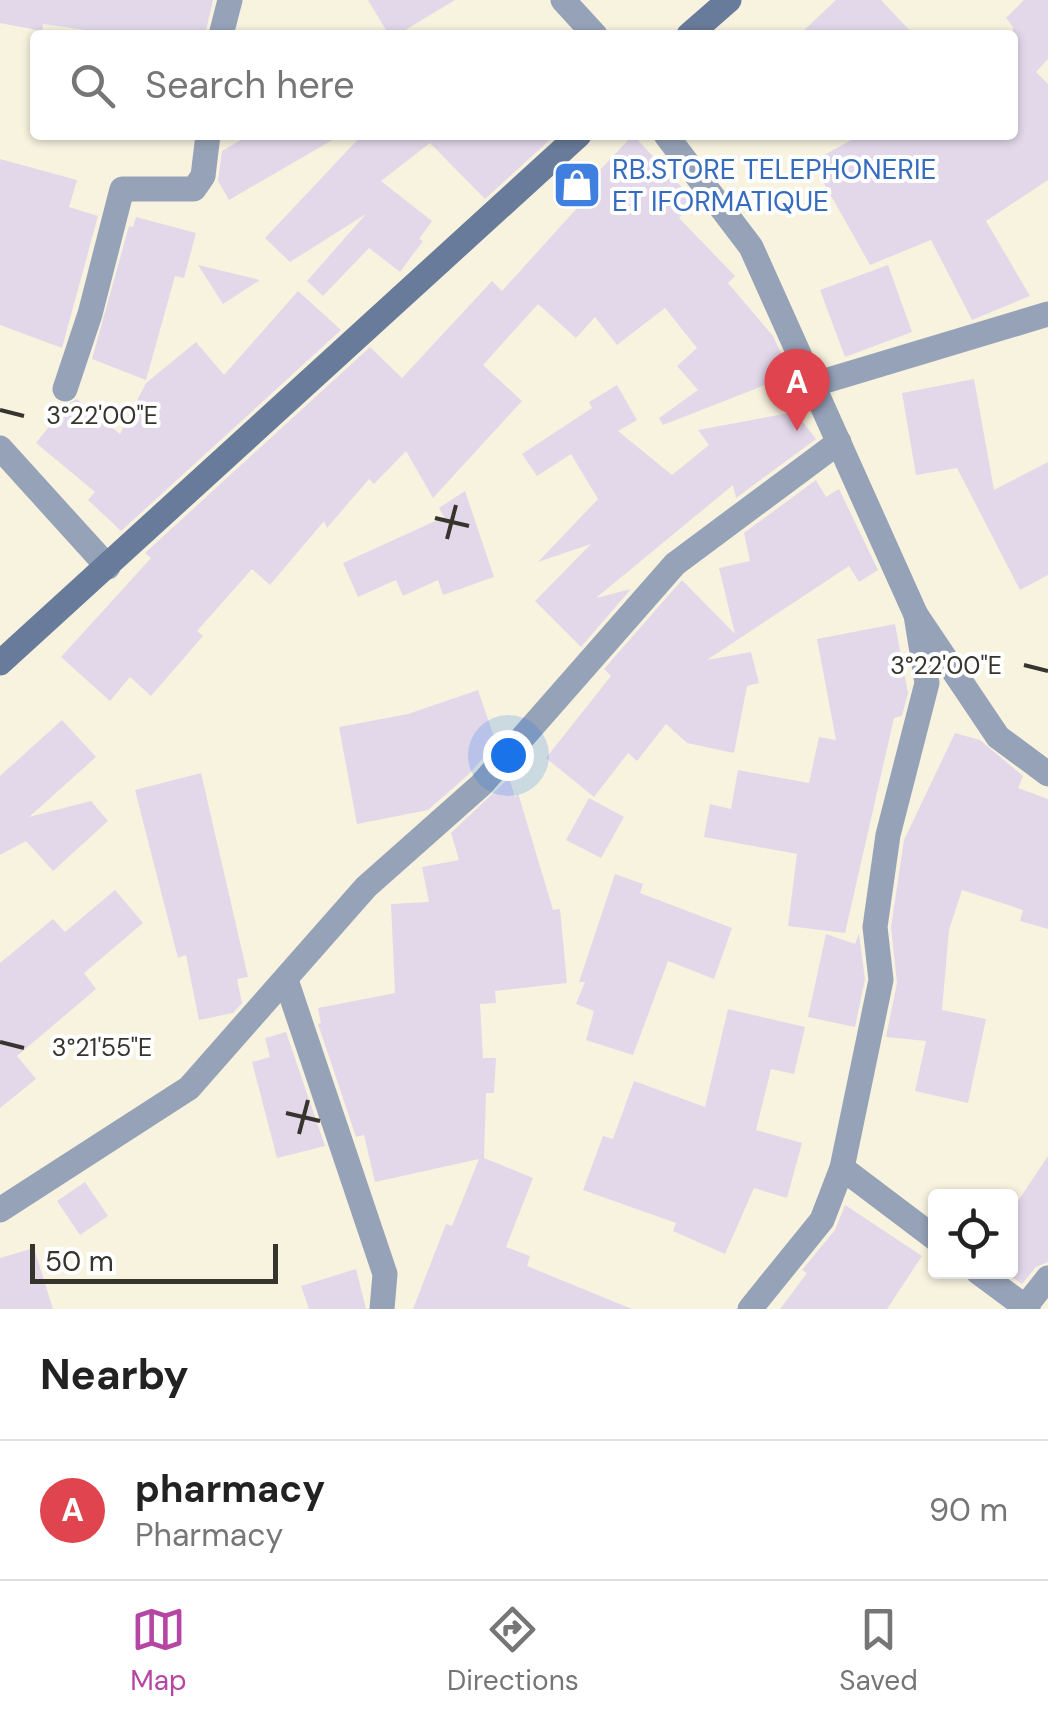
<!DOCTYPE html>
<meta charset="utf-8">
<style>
body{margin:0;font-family:"DM Sans",sans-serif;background:#f6f6f6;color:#222}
.controls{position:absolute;right:30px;bottom:30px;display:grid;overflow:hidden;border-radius:10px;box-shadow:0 2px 8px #0004}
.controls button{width:90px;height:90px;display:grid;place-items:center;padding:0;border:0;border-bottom:2px solid #e0e0e0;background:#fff;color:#222;font:50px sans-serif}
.scale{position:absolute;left:30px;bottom:25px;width:248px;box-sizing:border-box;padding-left:10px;border:5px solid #36342d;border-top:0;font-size:28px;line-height:35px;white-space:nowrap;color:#36342d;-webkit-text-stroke:8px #fff;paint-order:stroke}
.you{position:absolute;left:508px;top:755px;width:35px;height:35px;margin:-25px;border:8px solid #fff;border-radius:50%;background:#1a73e8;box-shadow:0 0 0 15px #1a73e833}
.badge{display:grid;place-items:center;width:65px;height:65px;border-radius:50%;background:#b646a3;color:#fff;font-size:32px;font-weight:700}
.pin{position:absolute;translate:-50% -82px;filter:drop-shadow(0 2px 5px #0008)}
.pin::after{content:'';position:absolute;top:52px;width:35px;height:30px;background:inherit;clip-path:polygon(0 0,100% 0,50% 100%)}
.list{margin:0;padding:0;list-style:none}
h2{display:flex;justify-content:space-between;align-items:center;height:130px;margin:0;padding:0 40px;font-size:42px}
h2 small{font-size:32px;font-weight:400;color:#767676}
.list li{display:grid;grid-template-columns:65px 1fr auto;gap:30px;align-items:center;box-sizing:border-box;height:140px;padding:0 40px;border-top:2px solid #e0e0e0}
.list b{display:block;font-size:38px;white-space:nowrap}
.list p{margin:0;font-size:32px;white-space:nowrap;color:#767676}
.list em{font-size:32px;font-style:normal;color:#767676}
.icon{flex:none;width:55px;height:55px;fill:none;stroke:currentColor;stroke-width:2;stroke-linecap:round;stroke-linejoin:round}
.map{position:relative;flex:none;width:1048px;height:1309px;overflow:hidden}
.search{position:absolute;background:#fff;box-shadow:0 2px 8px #0004;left:30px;right:30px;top:30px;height:110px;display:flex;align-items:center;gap:25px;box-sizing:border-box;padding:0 35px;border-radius:10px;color:#767676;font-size:38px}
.sheet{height:270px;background:#fff}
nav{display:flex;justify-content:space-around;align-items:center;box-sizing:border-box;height:140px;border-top:2px solid #e0e0e0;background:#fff;font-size:28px;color:#767676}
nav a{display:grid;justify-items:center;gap:5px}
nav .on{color:#b646a3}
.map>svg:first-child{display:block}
.building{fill:#e2d8ea}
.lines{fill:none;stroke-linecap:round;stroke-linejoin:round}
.minor{stroke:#96a2b8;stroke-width:25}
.tertiary{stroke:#96a2b8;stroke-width:25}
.secondary{stroke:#697b9a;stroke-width:25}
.ticks{fill:none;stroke:#36342d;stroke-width:4}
.labels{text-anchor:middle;stroke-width:8;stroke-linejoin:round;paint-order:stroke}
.shop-label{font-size:28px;fill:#366cbe;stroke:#fff;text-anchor:start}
.ticks-label{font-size:25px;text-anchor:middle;fill:#36342d;stroke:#fff;stroke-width:8;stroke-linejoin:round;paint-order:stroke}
</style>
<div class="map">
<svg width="1048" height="1309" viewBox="0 0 1048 1309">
<rect width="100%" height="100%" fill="#f8f3df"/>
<g class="building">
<path d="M0,0h213l-8,35h-84l-78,-11 -1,7 -42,-8z"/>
<path d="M368,0h87l-58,35h-8z"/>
<path d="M836,0h45l33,35h-115z"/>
<path d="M1024,0h24v59l-12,13 12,12v96l-62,41 44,75 -58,24 -41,-80 -61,25 -58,-103 48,-27h153v-108l-7,-9z"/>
<path d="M249,135h92l-112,65 -11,-19 4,-30z"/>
<path d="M362,135h193l-70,64 -55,-56 -49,38 51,40 -13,18 4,2 -23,31 -31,-24 -46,48 -16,-15 59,-67 -76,48 -25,-24z"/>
<path d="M633,135l62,66 -16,17 56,58 -7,7 45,53 18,39 -128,50 -4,-7 39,-28 -21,-24 20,-18 -32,-40 -48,37 -22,-28 -19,21 -38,-34 -55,61 39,36 -89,97 -27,-47 -32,33 -5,-5 -42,49 -3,-7 -54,64 -18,-16 -55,62 6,5 -52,60 -21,-19 -20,24 -49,-44 90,-99 -6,-5 225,-206 32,31 90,-97 10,10 85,-94 -7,-6z"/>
<path d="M0,159l77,21 -8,27 29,9 -36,132 -62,-23z"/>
<path d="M136,217l60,16 -12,45 -9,-2 -29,104 -54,-21 37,-133 4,1z"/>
<path d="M198,265l62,15 -37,24z"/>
<path d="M888,265l24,67 -67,25 -25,-67z"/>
<path d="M298,291l43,39 -220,201 -33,-31 7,-8 -59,-49 30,-38 11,-6 43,35 26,-51 50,-41 28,33z"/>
<path d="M974,379l20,111 54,-28v113l-28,15 -63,-122 -41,7 -14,-82z"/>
<path d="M617,385l20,35 -19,11 54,44 37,-30 -11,-15 97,-18 21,27 -80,59 -3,-13 -137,113 35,-9 -50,58 -46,-46 56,-57 -53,18 60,-63 -27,-45 -34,22 -15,-22 70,-46 -3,-6z"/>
<path d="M816,480l10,17 13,-8 39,81 -19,12 -10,-16 -142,94 44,-8 8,31 -12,3 -13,67 -47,-10 -21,-19 -29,37 -9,-8 -34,44 -48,-39 65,-82 -7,-7 78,-89 53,54 -16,-66 31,-7 -6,-28z"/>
<path d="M465,491l29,86 -51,18 -5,-15 -35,16 -7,-16 -38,17 -15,-34 101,-46 -5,-9z"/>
<path d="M895,624l13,69 -6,23 -8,2 -49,215 -57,-7 9,-72 -93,-17 6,-33 21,5 7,-39 71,13 10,-46 17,3 -19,-101z"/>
<path d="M478,690l18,53 -27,31 -41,36 -71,14 -18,-97 69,-13z"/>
<path d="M62,720l34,37 -67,60 62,-16 17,20 -55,50 -27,-30 -26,14v-79z"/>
<path d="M955,733l25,7 43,36 -5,12 30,11v130l-28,-8 3,-11 -61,-20 -13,40 -7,80 44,9 -18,84 -53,-12 11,-50 -40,-4 11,-54 -6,-56 13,-87z"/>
<path d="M201,773l47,204 -11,2 5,24 -9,10 -34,7 -13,-65 -8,3 -43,-168z"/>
<path d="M509,778l6,19 3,-4 35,117 7,-1 7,74 -72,8 1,12 -16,1 3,54h13l-2,35h-8l-2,65 49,20 -27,69 24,9 -3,10 105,43h-219l33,-85 6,2 27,-67 -104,23 -11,-47 -8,2 -38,-113 3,-1 -3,-15 77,-15 -4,-89 38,-2 -7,-35 37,-7 -8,-27z"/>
<path d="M589,798l35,19 -23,41 -35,-18z"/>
<path d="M615,874l28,10 -3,9 92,35 -18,51 -46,-18 -35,94 -47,-15 8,-29 -18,-7 9,-22h-6z"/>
<path d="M115,890l28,33 -59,50 12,16 -79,67 19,23 -36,29v-145l53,-44 12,13z"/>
<path d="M826,934l29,10 4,-10 6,45 -10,48 -47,-10z"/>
<path d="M728,1009l77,18 -11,47 -23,-5 -15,61 46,13 -15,55 -33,-10 -29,66 -52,-23 3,-8 -93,-33 20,-54 10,3 21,-58 71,26z"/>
<path d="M286,1032l39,114 -48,12 -25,-96 18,-5 -5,-19z"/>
<path d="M1048,1156v106l-12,5 -14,17 -17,-12h5v-59z"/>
<path d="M85,1182l23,34 -28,19 -23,-34z"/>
<path d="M845,1205l77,51 -35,53h-107l27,-36 -5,-3 33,-40z"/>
<path d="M34,1248l19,61h-53v-51z"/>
<path d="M356,1269l10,40h-57l-8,-23z"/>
</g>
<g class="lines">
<g class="minor">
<path d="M221,35l9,-35"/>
<path d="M815,384l233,-70"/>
<path d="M65,389l25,-75 32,-125h72l9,-13 5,-41"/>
<path d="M0,448l108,119"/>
<path d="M286,980l99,294 -3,35"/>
<path d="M842,1168l94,71"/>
<path d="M0,1210l189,-122 177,-201 115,-102 194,-221 164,-122"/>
<path d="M978,1272l50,37"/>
<path d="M1025,1307l23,-29"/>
<path d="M750,1309l72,-89 20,-52 39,-188 -6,-53 13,-92 39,-152 -11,-68"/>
</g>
<g class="tertiary">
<path d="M563,0l32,35"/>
<path d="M666,135l85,112 165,368 82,122 50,37"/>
</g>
<g class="secondary">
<path d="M689,35l40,-35"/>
<path d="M0,663l579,-528"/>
</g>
</g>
<path class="ticks" d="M0,410l24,6M435,518l34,8M447,539l9,-34M1024,665l24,6M0,1042l24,6M286,1113l34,8M299,1134l9,-34"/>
<defs>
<g id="shop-square" transform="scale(2.5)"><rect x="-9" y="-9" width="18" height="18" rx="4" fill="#3f7fe0" stroke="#fff"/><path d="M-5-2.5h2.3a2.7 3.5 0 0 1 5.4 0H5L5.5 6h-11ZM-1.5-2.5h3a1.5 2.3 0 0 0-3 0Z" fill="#fff"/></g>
</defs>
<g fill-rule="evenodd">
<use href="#shop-square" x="577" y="185"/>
</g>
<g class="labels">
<g class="shop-label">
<text x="612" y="179">RB.STORE TELEPHONERIE<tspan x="612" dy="32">ET IFORMATIQUE</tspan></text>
</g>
</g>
<g class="ticks-label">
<text x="102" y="424">3°22'00"E</text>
<text x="946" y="674">3°22'00"E</text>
<text x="102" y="1056">3°21'55"E</text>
</g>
</svg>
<div class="controls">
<button><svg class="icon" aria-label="locate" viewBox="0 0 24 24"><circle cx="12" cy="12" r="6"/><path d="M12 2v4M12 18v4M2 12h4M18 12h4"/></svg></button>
</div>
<div class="scale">50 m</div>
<div class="you"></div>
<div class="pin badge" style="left:797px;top:431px;background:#e0444e">A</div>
<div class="search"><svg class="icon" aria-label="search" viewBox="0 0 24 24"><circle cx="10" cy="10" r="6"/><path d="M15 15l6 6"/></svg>Search here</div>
</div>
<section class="sheet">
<h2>Nearby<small></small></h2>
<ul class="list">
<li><span class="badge" style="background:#e0444e">A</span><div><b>pharmacy</b><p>Pharmacy</p></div><em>90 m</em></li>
</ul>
</section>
<nav>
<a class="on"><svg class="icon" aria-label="map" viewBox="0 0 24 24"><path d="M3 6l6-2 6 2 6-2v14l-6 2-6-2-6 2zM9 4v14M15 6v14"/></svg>Map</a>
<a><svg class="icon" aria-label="directions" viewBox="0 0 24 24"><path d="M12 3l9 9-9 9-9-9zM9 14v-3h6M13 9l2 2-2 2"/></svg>Directions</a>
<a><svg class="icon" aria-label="saved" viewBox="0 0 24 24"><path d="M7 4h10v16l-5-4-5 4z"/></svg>Saved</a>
</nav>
